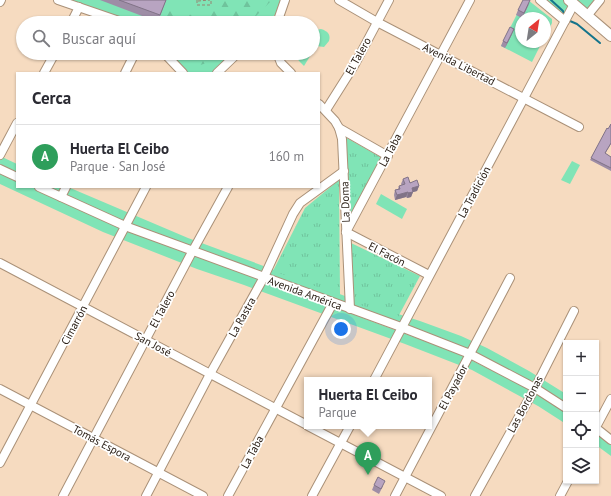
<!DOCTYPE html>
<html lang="es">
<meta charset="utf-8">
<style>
body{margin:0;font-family:"PT Sans",sans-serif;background:#f2f2f3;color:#2b2b33}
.controls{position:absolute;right:12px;bottom:12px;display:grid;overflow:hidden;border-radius:0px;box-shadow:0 1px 3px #0004}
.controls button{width:36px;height:36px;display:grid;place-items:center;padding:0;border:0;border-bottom:1px solid #e1e1e2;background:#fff;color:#2b2b33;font:20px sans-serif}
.compass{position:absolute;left:515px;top:12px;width:36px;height:36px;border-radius:50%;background:#fff;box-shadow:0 1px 3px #0004;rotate:30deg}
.you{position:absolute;left:341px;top:329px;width:14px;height:14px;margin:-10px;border:3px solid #fff;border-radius:50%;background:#1a73e8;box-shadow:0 0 0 6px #1a73e833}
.badge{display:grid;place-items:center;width:26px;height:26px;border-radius:50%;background:#406822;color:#fff;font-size:13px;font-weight:700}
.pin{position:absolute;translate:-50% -33px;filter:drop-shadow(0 1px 2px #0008)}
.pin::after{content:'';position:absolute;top:21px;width:14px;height:12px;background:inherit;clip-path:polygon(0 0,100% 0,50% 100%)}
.popup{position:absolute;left:304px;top:377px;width:128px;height:52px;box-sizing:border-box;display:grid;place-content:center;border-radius:0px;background:#fff;filter:drop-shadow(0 1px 3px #0005);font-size:13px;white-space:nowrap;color:#7c7c81}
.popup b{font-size:15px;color:#2b2b33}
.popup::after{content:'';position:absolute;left:50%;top:100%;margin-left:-8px;border:8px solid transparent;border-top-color:#fff}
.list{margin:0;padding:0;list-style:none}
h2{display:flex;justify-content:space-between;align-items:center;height:52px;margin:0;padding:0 16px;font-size:17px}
h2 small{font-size:13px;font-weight:400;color:#7c7c81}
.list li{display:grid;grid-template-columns:26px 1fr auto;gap:12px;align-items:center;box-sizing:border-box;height:64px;padding:0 16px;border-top:1px solid #e1e1e2}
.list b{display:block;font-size:15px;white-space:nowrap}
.list p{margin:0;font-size:13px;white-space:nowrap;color:#7c7c81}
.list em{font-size:13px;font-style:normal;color:#7c7c81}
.icon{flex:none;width:22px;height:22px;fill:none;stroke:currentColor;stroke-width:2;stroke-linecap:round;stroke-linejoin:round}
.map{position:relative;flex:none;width:611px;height:496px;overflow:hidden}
.search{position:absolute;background:#fff;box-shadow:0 1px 3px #0004;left:16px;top:16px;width:304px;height:44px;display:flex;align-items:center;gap:10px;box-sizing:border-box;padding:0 14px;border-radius:22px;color:#7c7c81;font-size:15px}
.panel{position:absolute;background:#fff;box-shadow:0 1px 3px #0004;left:16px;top:72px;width:304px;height:116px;border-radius:0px}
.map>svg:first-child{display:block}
.green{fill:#80e4b6}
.forest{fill:url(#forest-firs)}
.park{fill:url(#park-tufts)}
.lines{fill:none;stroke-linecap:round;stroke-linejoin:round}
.stream{stroke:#14748b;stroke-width:2}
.minor-casing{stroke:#aa9178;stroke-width:10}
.major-casing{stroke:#aa9178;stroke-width:12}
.path{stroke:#978471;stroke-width:1;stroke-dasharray:3 2;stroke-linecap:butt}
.minor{stroke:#fff;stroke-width:8}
.major{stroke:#fff;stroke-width:10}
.wall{fill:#9e8da6}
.shaded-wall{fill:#817387}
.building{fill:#b8a4c1;stroke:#817387}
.labels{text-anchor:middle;stroke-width:3.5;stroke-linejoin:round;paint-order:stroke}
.street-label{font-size:11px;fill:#2b2017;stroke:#fff}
</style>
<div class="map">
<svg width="611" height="496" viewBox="0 0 611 496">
<defs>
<pattern id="forest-firs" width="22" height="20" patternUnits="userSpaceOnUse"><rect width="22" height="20" fill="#80e4b6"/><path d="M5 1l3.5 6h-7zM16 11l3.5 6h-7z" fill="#6fc39c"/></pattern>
<pattern id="park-tufts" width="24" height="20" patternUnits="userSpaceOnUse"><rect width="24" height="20" fill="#80e4b6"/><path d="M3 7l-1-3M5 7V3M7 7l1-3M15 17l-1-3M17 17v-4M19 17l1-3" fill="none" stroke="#6fc39c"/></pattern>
</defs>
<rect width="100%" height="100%" fill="#f6dbc0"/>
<g class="green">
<path d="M66,0h218l-5,11 -13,12h-135z"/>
<path d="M524,0h4l24,19v4l-7,14v-19h-24v24h21l-10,20 -31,-16z"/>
<path d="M540,0h53l4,4 -10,12 -13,-11 -9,16z"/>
<path d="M321,29c7,2 10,6 8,12l-5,6 -8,-1 -3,5v-18l3,-3z"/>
<path d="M167,53h67l-21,20h-27z"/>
<path d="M292,53h20l-8,13 -4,-4z"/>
<path d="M0,156l17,8v10l-17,-9z"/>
<path d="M572,161l8,4 -10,19 -9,-4z"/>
<path d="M0,172l17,8v7h15l85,39 342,128 81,41 26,17v12l-28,-18 -66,-36 -67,-26 -161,-59 -47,-16 -94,-37 -103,-48z"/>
<path d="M46,187h22l120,51 176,65 56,18 41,15 26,12 42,23 37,23v10c-32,-22 -66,-40 -100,-56l-307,-112z"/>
<path d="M381,194l26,15 -5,10 -26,-15z"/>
<path d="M596,432l15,11v13l-15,-11z"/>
</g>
<g class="forest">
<path d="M222,0h50l-23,23h-48z"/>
<path d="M165,11h21l14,12h-45l3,-1z"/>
<path d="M184,53h35l-9,9 -13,4z"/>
</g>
<g class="park">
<path d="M345,137l37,21 -33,61z"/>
<path d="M339,180l1,115 -67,-24 32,-63z"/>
<path d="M351,243l69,33 -22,41 -44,-14z"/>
</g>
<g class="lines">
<g class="stream">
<path d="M551,0l12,11 1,4"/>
<path d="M570,21l7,3 23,19"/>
</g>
<g class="minor-casing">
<g id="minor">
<path d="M58,0l67,23"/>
<path d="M339,0l38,22 202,105"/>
<path d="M540,0l25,21"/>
<path d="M0,2l1,-2"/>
<path d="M587,16l13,-16"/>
<path d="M71,23l8,-16"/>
<path d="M277,23l8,-23"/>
<path d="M164,53l19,20"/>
<path d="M277,53l4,10 10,10"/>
<path d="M44,73l11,-20"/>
<path d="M125,73l10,-20"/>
<path d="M217,73l21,-20"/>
<path d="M319,104l16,17 4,7 49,28"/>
<path d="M326,110l29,-46 34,-64"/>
<path d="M339,128l3,11 8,170"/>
<path d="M0,155l17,-32"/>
<path d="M0,169l17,8"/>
<path d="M39,187l86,39 276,101 69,27 65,34 31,20"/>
<path d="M61,197l5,-10"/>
<path d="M346,232l124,-232"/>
<path d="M346,232l83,43"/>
<path d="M0,263l307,162"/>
<path d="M374,380l200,-376"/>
<path d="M0,389l203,107"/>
<path d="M308,426l133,70"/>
<path d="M596,427l15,-28"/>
<path d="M596,428l15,12"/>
<path d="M0,463l146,-276"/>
<path d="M63,496l129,-244 36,-65"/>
<path d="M146,496l64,-122 54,-97 29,-63 7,-11 44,-32"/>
<path d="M228,496l105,-193"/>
<path d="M312,496l38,-70"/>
<path d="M395,496l115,-218"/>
<path d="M475,496l60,-108 39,-77"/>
<path d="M560,496l8,-15"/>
</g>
</g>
<g class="major-casing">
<path id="major" d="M569,0l42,36"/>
</g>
<g class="path">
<path d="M197,0v5h14v-5"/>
<path d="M198,1l12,-1"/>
</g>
<use href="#minor" class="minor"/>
<use href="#major" class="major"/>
</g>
<g class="wall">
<path d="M100,0h66l-8,22z"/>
<path d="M529,4l-7,14 -6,-3 2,-5z"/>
<path d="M512,34l-7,14 -4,-2 2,-5z"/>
<path d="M608,129l3,15 -6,10 6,3v14l-21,-11z"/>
<path d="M403,179l16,7 -2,5 -4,1 -2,5 -4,1 -1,-1 -11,3 -1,-5 1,-5 3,-1 1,-3h3l-1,-2z"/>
<path d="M374,485l9,1 -4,8 -7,-4z"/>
</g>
<g class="shaded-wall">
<path d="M531,0l-9,18 2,-5z"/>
<path d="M514,29l-2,5 -7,14 2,-5z"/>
<path d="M419,186l-2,5 -4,1 -2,5 -4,1 1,-5 4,-5z"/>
<path d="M408,192l-2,5 -11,3 2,-5z"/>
</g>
<g class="building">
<path d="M119,0h47l-6,15z"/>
<path d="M523,0h7l-6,13 -6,-3z"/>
<path d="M510,27l4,2 -7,14 -4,-2z"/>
<path d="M611,124v19l-6,10 6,4v11l-20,-10 16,-30 1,1z"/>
<path d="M408,177l2,6 7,-3 2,6 -7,2 1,4 -5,1v-1l-11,3 -2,-5 5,-1 -1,-3 6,-2 -2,-5z"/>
<path d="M378,477l7,4 -4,8 -7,-4z"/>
</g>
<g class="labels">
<g class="street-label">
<text transform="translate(358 56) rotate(-61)" y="4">El Talero</text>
<text transform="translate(459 64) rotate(27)" y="4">Avenida Libertad</text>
<text transform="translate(390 150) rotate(-62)" y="4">La Taba</text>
<text transform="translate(474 192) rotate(-62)" y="4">La Tradición</text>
<text transform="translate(345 202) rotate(-92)" y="4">La Doma</text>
<text transform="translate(387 254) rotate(27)" y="4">El Facón</text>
<text transform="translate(305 293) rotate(20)" y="4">Avenida América</text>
<text transform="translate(162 309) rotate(-62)" y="4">El Talero</text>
<text transform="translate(242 317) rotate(-61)" y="4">La Rastra</text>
<text transform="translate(74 325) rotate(-62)" y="4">Cimarrón</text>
<text transform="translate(153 344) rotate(28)" y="4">San José</text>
<text transform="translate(453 387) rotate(-62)" y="4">El Payador</text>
<text transform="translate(525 404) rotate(-62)" y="4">Las Bordonas</text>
<text transform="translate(102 443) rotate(28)" y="4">Tomás Espora</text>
<text transform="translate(252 452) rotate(-62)" y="4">La Taba</text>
</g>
</g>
</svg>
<div class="controls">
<button>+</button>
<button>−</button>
<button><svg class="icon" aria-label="locate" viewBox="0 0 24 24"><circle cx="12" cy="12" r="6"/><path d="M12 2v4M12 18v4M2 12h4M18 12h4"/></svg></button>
<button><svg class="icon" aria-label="layers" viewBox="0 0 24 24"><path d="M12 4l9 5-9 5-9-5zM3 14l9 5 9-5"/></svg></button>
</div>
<svg class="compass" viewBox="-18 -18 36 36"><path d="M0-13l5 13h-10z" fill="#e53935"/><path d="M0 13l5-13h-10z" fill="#7c7c81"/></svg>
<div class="you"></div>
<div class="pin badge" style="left:368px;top:475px;background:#2e9e5b">A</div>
<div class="popup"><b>Huerta El Ceibo</b>Parque</div>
<div class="search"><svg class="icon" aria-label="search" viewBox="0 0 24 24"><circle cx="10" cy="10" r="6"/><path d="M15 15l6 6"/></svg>Buscar aquí</div>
<section class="panel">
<h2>Cerca<small></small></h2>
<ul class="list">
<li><span class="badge" style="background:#2e9e5b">A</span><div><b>Huerta El Ceibo</b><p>Parque · San José</p></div><em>160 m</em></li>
</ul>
</section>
</div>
